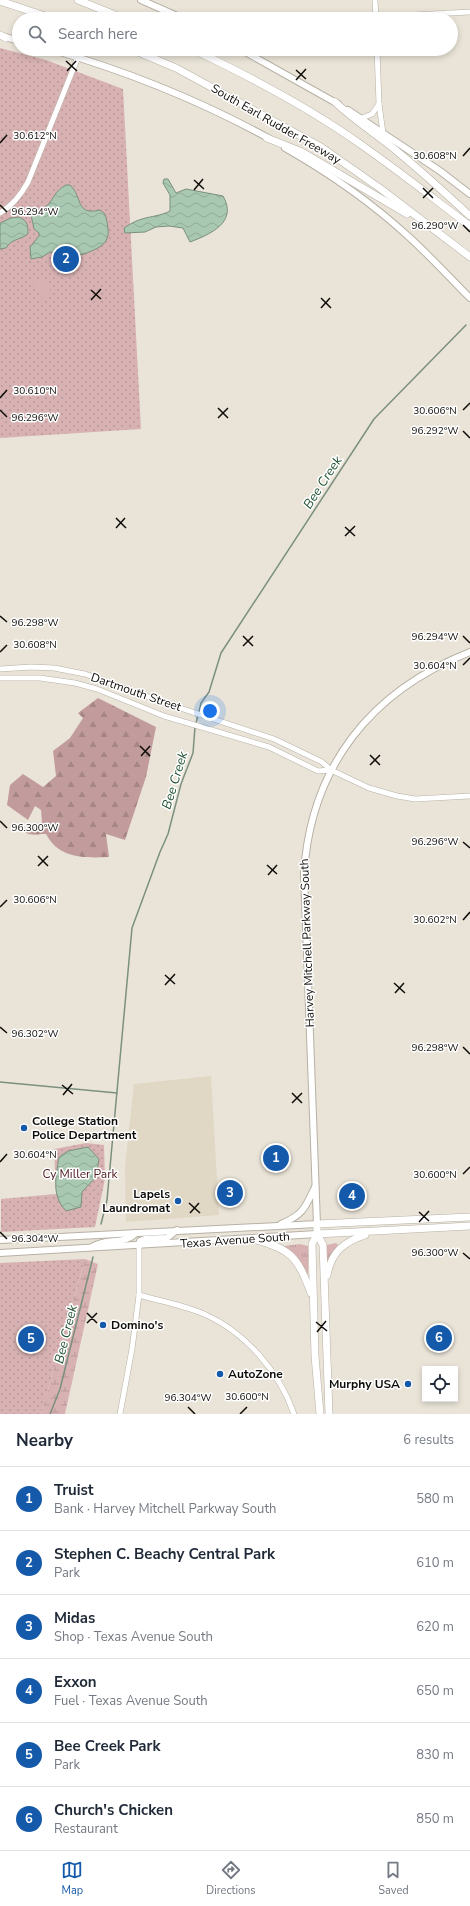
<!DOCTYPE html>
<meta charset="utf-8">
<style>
body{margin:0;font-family:"Nunito Sans",sans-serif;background:#f2f2f3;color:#1f2937}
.controls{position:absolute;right:12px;bottom:12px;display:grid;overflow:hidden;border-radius:0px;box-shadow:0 2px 6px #0003}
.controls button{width:36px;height:36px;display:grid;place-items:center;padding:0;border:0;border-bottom:1px solid #e0e1e3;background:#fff;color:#1f2937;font:20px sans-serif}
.you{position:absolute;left:210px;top:711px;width:14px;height:14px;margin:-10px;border:3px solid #fff;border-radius:50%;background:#1a73e8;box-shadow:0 0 0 6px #1a73e833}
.badge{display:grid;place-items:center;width:26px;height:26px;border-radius:50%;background:#155aaa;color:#fff;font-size:13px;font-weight:700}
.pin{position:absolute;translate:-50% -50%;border:2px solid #fff;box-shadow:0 1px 4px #0006}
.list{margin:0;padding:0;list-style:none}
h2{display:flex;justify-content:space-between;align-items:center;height:52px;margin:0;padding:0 16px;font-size:17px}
h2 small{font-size:13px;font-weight:400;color:#747a83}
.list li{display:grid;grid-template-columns:26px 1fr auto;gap:12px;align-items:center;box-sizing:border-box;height:64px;padding:0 16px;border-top:1px solid #e0e1e3}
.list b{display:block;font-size:15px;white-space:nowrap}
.list p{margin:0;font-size:13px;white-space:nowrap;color:#747a83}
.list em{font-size:13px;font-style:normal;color:#747a83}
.icon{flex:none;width:22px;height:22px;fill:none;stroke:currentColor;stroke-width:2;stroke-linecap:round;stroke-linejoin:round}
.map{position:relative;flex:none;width:470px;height:1414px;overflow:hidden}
.search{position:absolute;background:#fff;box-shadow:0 2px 6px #0003;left:12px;right:12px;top:12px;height:44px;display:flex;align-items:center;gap:10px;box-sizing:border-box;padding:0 14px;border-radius:22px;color:#747a83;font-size:15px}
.sheet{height:436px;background:#fff}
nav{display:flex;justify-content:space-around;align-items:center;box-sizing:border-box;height:56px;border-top:1px solid #e0e1e3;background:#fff;font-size:11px;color:#747a83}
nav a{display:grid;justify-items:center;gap:2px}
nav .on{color:#155aaa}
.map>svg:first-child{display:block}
.built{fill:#e0d7c4}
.grass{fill:url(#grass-tufts)}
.forest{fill:url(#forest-firs)}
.wetland{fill:url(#wetland-marsh)}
.park{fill:url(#park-dots)}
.pitch{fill:#d8b2b3}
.water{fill:url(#water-waves);stroke:#7b907f}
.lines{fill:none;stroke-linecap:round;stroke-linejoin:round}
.stream{stroke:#7b907f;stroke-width:1.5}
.minor-casing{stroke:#b7b1a6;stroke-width:6}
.major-casing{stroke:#b7b1a6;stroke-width:8}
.highway-casing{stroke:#b7b1a6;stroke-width:8}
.minor{stroke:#fff;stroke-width:5}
.major{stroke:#fff;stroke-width:6}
.highway{stroke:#fff;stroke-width:7}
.ticks{fill:none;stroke:#0f0d09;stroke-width:1.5}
.poi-dot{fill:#155aaa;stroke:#fff;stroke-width:1.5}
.labels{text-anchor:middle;stroke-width:3;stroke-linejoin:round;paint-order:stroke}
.street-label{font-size:12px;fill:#0f0d09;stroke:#fff}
.poi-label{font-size:12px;font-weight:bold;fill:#0f0d09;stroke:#fff;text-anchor:start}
.park-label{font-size:12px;fill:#4d1b20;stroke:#fff}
.water-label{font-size:13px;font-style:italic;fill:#1f5131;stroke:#fff}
.ticks-label{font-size:10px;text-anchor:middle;fill:#0f0d09;stroke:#fff;stroke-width:3;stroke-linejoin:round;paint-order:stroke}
</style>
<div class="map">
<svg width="470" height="1414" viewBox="0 0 470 1414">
<defs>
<pattern id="grass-tufts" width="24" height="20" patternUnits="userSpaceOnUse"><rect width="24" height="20" fill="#d8b2b3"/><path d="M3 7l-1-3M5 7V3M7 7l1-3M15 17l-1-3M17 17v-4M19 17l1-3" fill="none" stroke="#b89899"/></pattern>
<pattern id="forest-firs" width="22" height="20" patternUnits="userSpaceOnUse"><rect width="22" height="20" fill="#c29c9c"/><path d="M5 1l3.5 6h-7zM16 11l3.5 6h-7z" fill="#a68585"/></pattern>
<pattern id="wetland-marsh" width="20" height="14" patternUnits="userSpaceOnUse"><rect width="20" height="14" fill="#d8b2b3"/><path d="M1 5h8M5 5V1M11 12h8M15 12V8" fill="none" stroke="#b89899"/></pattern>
<pattern id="park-dots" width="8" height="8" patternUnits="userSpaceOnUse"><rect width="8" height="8" fill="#d8b2b3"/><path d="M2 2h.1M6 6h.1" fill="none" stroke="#b89899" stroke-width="1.8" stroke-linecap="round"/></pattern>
<pattern id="water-waves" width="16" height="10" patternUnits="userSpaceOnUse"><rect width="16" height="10" fill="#a9c8b1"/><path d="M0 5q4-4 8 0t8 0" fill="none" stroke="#90ab97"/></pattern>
</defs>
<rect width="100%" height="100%" fill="#eae4d8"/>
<path class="built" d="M211,1076l8,139 -93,7 -1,-55 9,-83z"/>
<g class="grass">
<path d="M336,1243l2,2 -11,17 -1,-17z"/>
<path d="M300,1244l8,2v29l-11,-18 -13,-11z"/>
</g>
<path class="forest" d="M98,698l58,29 -10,50 -21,63 -19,-6 3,23c-25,1 -50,2 -63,-23 -9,0 -18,3 -23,-4l2,-2 17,-6 -1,-12 -6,-4 -7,14 -21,-15 3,-20 13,-11 20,13 13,-11 -3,-25 17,-13 13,-20 -5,-5z"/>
<path class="wetland" d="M85,1259l13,5 -33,150h-24z"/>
<g class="park">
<path d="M0,48l46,12 77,29 18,340 -141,9z"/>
<path d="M86,1143l18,2 1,34 -10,48 -94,5v-33l55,-5 -2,-45z"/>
<path d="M85,1259l-44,155h-41v-151z"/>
</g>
<path class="pitch" d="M44,276l8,18 -10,5 -9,-18z"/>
<g class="water">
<path d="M164,179h4l8,14 10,-4 37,7c15,26 -12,38 -33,46l-7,-14 -14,-2 -13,1 -11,5 -20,1 -1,-5c6,-4 11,-7 18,-9 10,-3 18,-3 28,-8v-16l-7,-12z"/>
<path d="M66,185h4c13,12 5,31 30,25l5,4c6,22 5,30 -16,38 -7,3 -11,4 -19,3l-3,-6 -12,4 -5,-1 -8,5 -11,2 -1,-12 9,-11v-3l-5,-4 -3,-14 2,-2c24,-8 15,-18 33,-28z"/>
<path d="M19,217c9,4 9,9 9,17 -8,6 -17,5 -22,14l-6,1v-26l11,-5z"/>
<path d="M88,1147l11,12 -3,18 -14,15 -1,15 -15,4c-15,-16 -10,-34 -7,-54l9,-6z"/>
</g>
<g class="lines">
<g class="stream">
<path d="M199,712l2,-9 8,-11 12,-39 153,-234 92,-94"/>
<path d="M196,723l2,-8"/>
<path d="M0,1082l117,11"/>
<path d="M101,1224l6,-24 25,-272 28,-76 8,-18 13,-50 12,-31 2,-26"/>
<path d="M50,1414l10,-25 33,-132"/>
</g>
<g class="minor-casing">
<g id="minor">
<path d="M375,0l1,19"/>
<path d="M376,17l94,-5"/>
<path d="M377,49l2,55 4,29"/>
<path d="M362,118l10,-4 7,-10"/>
<path d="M0,213c13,-8 21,-18 28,-31l50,-125"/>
<path d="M0,669l31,-2 23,1 31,6 83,30 106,35 48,23 9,8 38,18 28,8 18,3 55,-3"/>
<path d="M0,678h40l35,5 22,6 67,27 105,31 49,24 13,-1"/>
<path d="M139,1295c21,6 44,10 65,19 41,18 75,57 90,100"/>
<path d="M120,1414l12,-65 7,-54v-49"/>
</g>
</g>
<g class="major-casing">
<g id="major">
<path d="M141,0l43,19"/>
<path d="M2,36l17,5"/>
<path d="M50,49c76,22 151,52 220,90"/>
<path d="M240,49l98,55"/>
<path d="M348,110l92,61 30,23"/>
<path d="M285,148c44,25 87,55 124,89 21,19 41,41 61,61"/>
<path d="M281,1224c22,-9 24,-16 34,-37"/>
<path d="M0,1240l317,-16 -13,-351c7,-107 67,-182 166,-221"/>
<path d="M139,1246l1,-5 5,-2 22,-1 10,-8"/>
<path d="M92,1247c15,-10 30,-1 44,-14"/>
<path d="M0,1253l317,-19"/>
</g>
</g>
<g class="highway-casing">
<g id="highway">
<path d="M78,0l47,19"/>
<path d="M0,1l54,18"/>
<path d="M0,35l6,3"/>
<path d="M131,49l45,19 145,79 60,42 89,68"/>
<path d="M192,49c59,28 118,59 171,97 37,26 71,53 107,80"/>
<path d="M335,102c17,16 35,28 53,42 29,23 55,47 82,72"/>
<path d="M267,138l35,14 105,62"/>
<path d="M317,1234l-5,10 3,112 5,58"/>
<path d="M317,1234l153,-8"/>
<path d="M253,1239c38,10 44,17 58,54"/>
<path d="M327,1275c5,-24 17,-33 38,-40"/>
<path d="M329,1414l-6,-169 -6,-11v-10l153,-7"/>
</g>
</g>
<use href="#minor" class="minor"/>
<use href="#major" class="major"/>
<use href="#highway" class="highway"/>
</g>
<path class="ticks" d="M66,61l11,10M296,70l10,9M67,71l9,-10M296,80l10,-11M0,143l7,-8M463,156l7,-8M194,180l10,9M423,188l10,10M194,190l9,-11M423,198l10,-10M0,205l7,7M463,225l7,7M91,290l10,9M321,298l10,10M91,300l10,-11M321,308l9,-10M0,398l7,-8M218,408l10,10M0,410l7,7M463,410l7,-7M218,418l10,-10M463,431l7,7M116,518l10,10M345,527l10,9M116,528l9,-10M345,536l10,-10M0,616l7,6M243,636l10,10M463,636l7,7M243,646l10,-10M0,652l7,-7M463,665l7,-7M140,746l10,10M370,755l10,10M141,756l9,-10M370,765l10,-10M0,821l7,7M463,842l7,6M38,856l10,10M267,865l10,9M38,866l10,-10M268,875l9,-10M0,907l7,-7M463,920l7,-8M165,975l10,9M394,983l11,10M165,985l10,-11M395,993l9,-10M0,1027l7,6M463,1047l7,7M62,1085l11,9M292,1093l10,10M63,1095l9,-11M292,1103l10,-10M0,1162l7,-8M463,1174l7,-7M189,1203l11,10M419,1212l10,9M190,1213l9,-10M419,1222l10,-11M0,1232l7,7M463,1253l7,6M87,1313l10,10M316,1322l11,9M87,1323l10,-10M317,1332l9,-11M188,1407l7,7M240,1414l7,-7"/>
<g class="poi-dot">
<circle cx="24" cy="1128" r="4"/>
<circle cx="178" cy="1201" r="4"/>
<circle cx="103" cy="1325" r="4"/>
<circle cx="220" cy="1374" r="4"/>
<circle cx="408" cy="1384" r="4"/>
</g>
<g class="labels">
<g class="street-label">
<text transform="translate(276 124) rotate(30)" y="4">South Earl Rudder Freeway</text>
<text transform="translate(136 692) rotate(19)" y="4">Dartmouth Street</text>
<text transform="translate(307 943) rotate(-92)" y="4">Harvey Mitchell Parkway South</text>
<text transform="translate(235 1240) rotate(-4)" y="4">Texas Avenue South</text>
</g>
<g class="poi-label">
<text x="32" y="1125">College Station<tspan x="32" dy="14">Police Department</tspan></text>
<text x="170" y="1198" text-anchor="end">Lapels<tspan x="170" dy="14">Laundromat</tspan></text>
<text x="111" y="1329">Domino's</text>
<text x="228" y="1378">AutoZone</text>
<text x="400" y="1388" text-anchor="end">Murphy USA</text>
</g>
<g class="park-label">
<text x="80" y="1178">Cy Miller Park</text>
</g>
<g class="water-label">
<text transform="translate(322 482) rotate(-57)" y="5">Bee Creek</text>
<text transform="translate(174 780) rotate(-73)" y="5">Bee Creek</text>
<text transform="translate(65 1334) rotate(-76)" y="5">Bee Creek</text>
</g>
</g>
<g class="ticks-label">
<text x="35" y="139">30.612°N</text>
<text x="435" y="159">30.608°N</text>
<text x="35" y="215">96.294°W</text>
<text x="435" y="229">96.290°W</text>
<text x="35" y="394">30.610°N</text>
<text x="435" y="414">30.606°N</text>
<text x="35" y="421">96.296°W</text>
<text x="435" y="434">96.292°W</text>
<text x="35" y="626">96.298°W</text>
<text x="435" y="640">96.294°W</text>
<text x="35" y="648">30.608°N</text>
<text x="435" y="669">30.604°N</text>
<text x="35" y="831">96.300°W</text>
<text x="435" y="845">96.296°W</text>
<text x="35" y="903">30.606°N</text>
<text x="435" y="923">30.602°N</text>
<text x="35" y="1037">96.302°W</text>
<text x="435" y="1051">96.298°W</text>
<text x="35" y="1158">30.604°N</text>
<text x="435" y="1178">30.600°N</text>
<text x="35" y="1242">96.304°W</text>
<text x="435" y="1256">96.300°W</text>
<text x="247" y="1400">30.600°N</text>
<text x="188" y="1401">96.304°W</text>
</g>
</svg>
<div class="controls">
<button><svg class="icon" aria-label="locate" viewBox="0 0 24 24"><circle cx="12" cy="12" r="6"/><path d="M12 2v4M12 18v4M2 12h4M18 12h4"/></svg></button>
</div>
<div class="you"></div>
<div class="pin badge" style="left:276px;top:1158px">1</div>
<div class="pin badge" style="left:66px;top:259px">2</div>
<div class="pin badge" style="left:230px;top:1193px">3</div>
<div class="pin badge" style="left:352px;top:1196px">4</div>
<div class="pin badge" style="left:31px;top:1339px">5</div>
<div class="pin badge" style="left:439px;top:1338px">6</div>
<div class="search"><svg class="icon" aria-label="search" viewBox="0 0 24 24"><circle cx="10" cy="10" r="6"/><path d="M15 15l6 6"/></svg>Search here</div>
</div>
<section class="sheet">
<h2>Nearby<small>6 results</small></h2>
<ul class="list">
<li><span class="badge">1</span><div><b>Truist</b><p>Bank · Harvey Mitchell Parkway South</p></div><em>580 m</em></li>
<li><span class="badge">2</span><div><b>Stephen C. Beachy Central Park</b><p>Park</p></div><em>610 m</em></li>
<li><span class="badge">3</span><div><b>Midas</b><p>Shop · Texas Avenue South</p></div><em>620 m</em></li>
<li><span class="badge">4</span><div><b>Exxon</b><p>Fuel · Texas Avenue South</p></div><em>650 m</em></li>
<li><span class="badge">5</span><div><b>Bee Creek Park</b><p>Park</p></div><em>830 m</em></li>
<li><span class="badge">6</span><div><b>Church's Chicken</b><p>Restaurant</p></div><em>850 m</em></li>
</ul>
</section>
<nav>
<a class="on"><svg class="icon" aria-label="map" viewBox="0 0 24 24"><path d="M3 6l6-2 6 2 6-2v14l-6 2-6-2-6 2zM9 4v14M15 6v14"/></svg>Map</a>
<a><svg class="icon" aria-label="directions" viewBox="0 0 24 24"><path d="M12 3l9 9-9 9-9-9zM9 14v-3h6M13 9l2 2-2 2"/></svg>Directions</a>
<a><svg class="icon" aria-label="saved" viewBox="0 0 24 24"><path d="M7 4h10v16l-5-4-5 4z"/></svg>Saved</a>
</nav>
